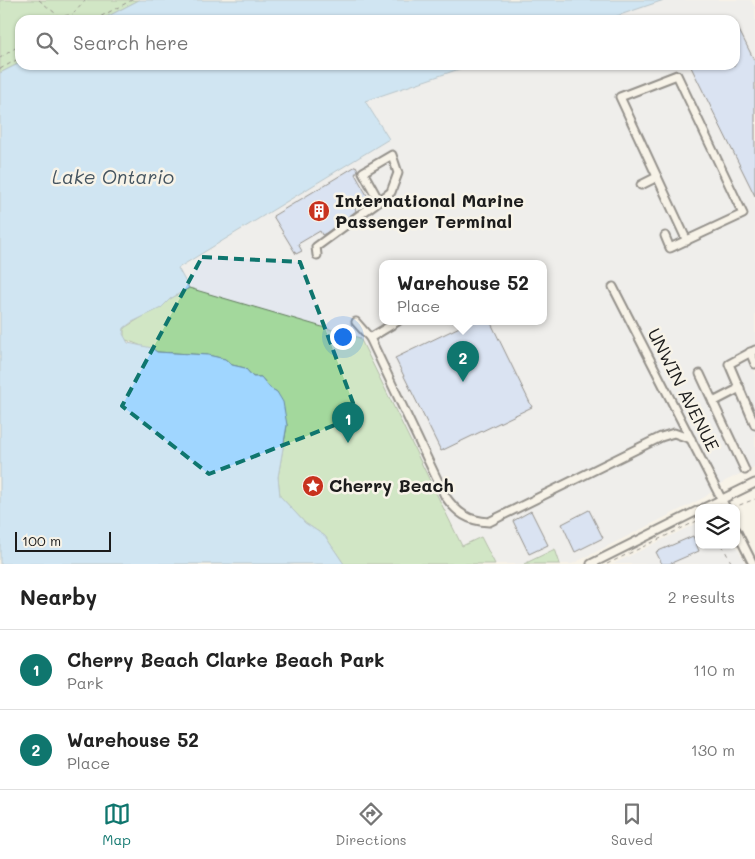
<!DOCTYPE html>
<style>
body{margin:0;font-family:Mali,sans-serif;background:#f6f6f6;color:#222}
.controls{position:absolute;right:15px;bottom:15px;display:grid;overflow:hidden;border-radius:10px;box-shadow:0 1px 4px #0004}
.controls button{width:45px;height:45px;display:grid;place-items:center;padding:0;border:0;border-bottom:1px solid #e0e0e0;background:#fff;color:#222;font:25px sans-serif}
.scale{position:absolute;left:15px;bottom:12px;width:96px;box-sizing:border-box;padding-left:5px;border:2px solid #1c1c1c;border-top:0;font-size:14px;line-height:18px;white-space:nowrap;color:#1c1c1c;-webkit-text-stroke:4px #f7f3e8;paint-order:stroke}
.you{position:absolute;left:342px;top:336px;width:18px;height:18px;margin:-12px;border:4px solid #fff;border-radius:50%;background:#1a73e8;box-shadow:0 0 0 8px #1a73e833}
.badge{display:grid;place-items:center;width:32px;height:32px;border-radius:50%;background:#0f766e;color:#fff;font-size:16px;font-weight:700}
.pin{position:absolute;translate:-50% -41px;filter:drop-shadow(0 1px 2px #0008)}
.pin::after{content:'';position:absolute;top:26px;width:18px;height:15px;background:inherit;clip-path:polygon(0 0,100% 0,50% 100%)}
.popup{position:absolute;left:379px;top:260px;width:168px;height:65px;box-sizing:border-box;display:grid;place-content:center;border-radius:10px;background:#fff;filter:drop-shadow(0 1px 4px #0005);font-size:16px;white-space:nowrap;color:#767676}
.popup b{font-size:19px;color:#222}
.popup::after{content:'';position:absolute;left:50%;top:100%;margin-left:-10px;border:10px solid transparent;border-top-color:#fff}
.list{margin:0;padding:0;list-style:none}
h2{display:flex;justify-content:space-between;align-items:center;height:65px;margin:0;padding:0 20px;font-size:21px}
h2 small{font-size:16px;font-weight:400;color:#767676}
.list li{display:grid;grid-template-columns:32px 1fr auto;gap:15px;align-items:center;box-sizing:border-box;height:80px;padding:0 20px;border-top:1px solid #e0e0e0}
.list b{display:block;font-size:19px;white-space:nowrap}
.list p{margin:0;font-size:16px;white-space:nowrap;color:#767676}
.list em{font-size:16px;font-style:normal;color:#767676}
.icon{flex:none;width:28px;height:28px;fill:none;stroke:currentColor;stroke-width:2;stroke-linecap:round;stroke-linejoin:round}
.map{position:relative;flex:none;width:755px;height:564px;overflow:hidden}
.search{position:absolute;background:#fff;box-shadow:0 1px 4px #0004;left:15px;right:15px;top:15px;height:55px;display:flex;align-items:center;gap:12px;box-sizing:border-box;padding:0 18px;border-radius:15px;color:#767676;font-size:19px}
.sheet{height:225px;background:#fff}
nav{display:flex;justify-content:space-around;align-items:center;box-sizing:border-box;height:70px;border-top:1px solid #e0e0e0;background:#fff;font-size:14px;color:#767676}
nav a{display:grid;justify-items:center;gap:2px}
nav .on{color:#0f766e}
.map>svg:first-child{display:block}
.built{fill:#e4e8ef;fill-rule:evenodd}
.green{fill:#a3d89c;stroke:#607a5c}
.water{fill:#a0d6ff;stroke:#6b8ca4}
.building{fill:#b6d0fe;stroke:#1c1c1c}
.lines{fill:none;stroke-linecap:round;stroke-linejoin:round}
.minor-casing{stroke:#1c1c1c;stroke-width:11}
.path{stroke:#1c1c1c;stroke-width:1;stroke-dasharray:4 4;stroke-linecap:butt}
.minor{stroke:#f7f3e8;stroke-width:7}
.marked{fill:none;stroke:#0f766e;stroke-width:4;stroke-dasharray:10 6;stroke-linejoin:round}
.labels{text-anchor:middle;stroke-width:5;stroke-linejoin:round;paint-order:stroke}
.poi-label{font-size:18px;font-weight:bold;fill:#1c1c1c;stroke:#f7f3e8;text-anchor:start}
.street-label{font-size:18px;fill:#1c1c1c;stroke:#f7f3e8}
.water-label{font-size:19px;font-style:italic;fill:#445460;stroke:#f7f3e8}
</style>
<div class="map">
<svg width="755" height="564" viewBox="0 0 755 564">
<rect width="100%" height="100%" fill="#f7f3e8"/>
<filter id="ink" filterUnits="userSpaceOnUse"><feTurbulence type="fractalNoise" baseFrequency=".02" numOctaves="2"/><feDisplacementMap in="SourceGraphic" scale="10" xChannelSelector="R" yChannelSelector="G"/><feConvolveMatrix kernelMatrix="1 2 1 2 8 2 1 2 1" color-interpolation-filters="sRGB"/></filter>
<g filter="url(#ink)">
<g class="built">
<path d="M664,0h87l4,8v459l-30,14 -20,16 -133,67h-12l-5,-15 -31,15h-29l-14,-27 -19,9 -102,-208 -166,-45 -16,-24 211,-130 -24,-38 106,-36h264v-45h-130zM383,263h160v58h-160z"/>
<path d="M699,522v23h37l10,19h-133z"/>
</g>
<g class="green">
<path d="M0,0h139l-38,20h-81v43l-20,10z"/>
<path d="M189,288l147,43h8l3,3 13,4 102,208 19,-9 14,27h-151l-19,-28 -20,-13 -25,-27 -2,-19 9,-52 -10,-33 -7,-4 -9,-11h-8l-8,-9 -13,-3 -7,-6 -18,-4 -50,-3 -33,-13v-11l28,-17 9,-3 9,-9z"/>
<path d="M555,549l5,15h-36z"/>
</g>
<g class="water">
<path d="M139,0h525l-59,20h-504z"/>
<path d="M20,63v2h451l-106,36 24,38 -211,129 11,20 -19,11 -9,9 -29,14 -8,6 -1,6 5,9 24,5 5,4 51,3 17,4 7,6 13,3 8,9h8l9,11 7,4 6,10 4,23 -9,52 2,19 25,27 20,13 19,28h-344v-491z"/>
</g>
<g class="building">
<path d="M735,22l20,40v134l-65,-131h45z"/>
<path d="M356,166l2,4 -3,4 14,25 -14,9 1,3 -30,22 -4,2 -2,-4 -22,13 4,7 -6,3 -23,-38z"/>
<path d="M472,321h18l42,86 -91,44 -46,-93z"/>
<path d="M589,510l14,28 -28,14 -13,-28z"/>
<path d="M531,511l17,34 -19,9 -16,-33z"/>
<path d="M693,536l6,15 -30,13h-7l-6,-12z"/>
</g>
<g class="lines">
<g class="minor-casing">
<g id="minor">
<path d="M641,185l16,-8"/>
<path d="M665,236l5,12 73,-34 -66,-139 -57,22 67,144"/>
<path d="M317,255l-1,-8 75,-55 7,-19 -6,-18 -29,17 16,29"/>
<path d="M613,287l113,221"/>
<path d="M398,321l-28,17 75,158c12,17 23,25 44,26l172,-85 13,-4 17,6"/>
<path d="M356,322l14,16"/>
<path d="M755,350l-26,14 26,61"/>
<path d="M750,352l5,12"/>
<path d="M700,374l13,28"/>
<path d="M740,388l-27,14 32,68"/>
<path d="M704,508l51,-25"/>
<path d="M736,530l17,34"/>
<path d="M591,564l108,-54"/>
</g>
</g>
<g class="path">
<path d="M39,0l21,17 13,-3 13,-14"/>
<path d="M94,20l38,-20"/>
<path d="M0,58l20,-13"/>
<path d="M0,69l20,-11"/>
<path d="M732,508l23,-9"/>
<path d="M722,545l10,19"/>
<path d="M607,564l92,-44"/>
</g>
<use href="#minor" class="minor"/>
</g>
</g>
<path d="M0 0H755V564H0ZM202,257l98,5 58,154 -149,58 -87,-68z" fill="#f7f3e8" fill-opacity=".55" fill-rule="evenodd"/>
<path class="marked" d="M202,257l98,5 58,154 -149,58 -87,-68z"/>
<defs>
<g id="building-disc" transform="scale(1.125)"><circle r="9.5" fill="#c8321e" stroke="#f7f3e8"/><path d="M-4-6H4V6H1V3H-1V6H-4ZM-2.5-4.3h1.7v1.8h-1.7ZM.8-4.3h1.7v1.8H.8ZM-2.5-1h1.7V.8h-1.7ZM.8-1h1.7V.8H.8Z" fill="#fff"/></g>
<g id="sight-disc" transform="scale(1.125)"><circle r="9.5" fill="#c8321e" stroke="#f7f3e8"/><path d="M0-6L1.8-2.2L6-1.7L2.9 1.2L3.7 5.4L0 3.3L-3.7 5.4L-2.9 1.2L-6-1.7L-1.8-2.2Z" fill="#fff"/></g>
</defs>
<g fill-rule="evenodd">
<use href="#building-disc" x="319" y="211"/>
<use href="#sight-disc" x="313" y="486"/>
</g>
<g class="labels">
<g class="poi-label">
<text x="335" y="207">International Marine<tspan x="335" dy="21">Passenger Terminal</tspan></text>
<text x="329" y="492">Cherry Beach</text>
</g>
<g class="street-label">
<text transform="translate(683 390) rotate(63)" y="6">UNWIN AVENUE</text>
</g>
<g class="water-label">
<text x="113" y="184">Lake Ontario</text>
</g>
</g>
</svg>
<div class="controls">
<button><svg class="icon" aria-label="layers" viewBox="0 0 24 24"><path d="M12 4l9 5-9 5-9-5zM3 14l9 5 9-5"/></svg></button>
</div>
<div class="scale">100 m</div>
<div class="you"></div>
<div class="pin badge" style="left:348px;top:443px">1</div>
<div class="pin badge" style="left:463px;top:382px">2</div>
<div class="popup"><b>Warehouse 52</b>Place</div>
<div class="search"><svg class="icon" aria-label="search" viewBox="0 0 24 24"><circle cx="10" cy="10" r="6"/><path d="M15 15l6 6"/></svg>Search here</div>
</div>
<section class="sheet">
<h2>Nearby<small>2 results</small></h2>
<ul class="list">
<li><span class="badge">1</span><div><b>Cherry Beach Clarke Beach Park</b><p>Park</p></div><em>110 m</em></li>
<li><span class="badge">2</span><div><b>Warehouse 52</b><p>Place</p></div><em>130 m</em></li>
</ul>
</section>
<nav>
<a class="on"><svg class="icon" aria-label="map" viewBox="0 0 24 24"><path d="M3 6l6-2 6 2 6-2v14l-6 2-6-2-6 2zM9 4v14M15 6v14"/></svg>Map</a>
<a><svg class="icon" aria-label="directions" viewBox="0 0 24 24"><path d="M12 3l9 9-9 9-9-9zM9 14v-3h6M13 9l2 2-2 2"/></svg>Directions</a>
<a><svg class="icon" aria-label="saved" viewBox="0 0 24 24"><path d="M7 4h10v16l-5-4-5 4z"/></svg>Saved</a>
</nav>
